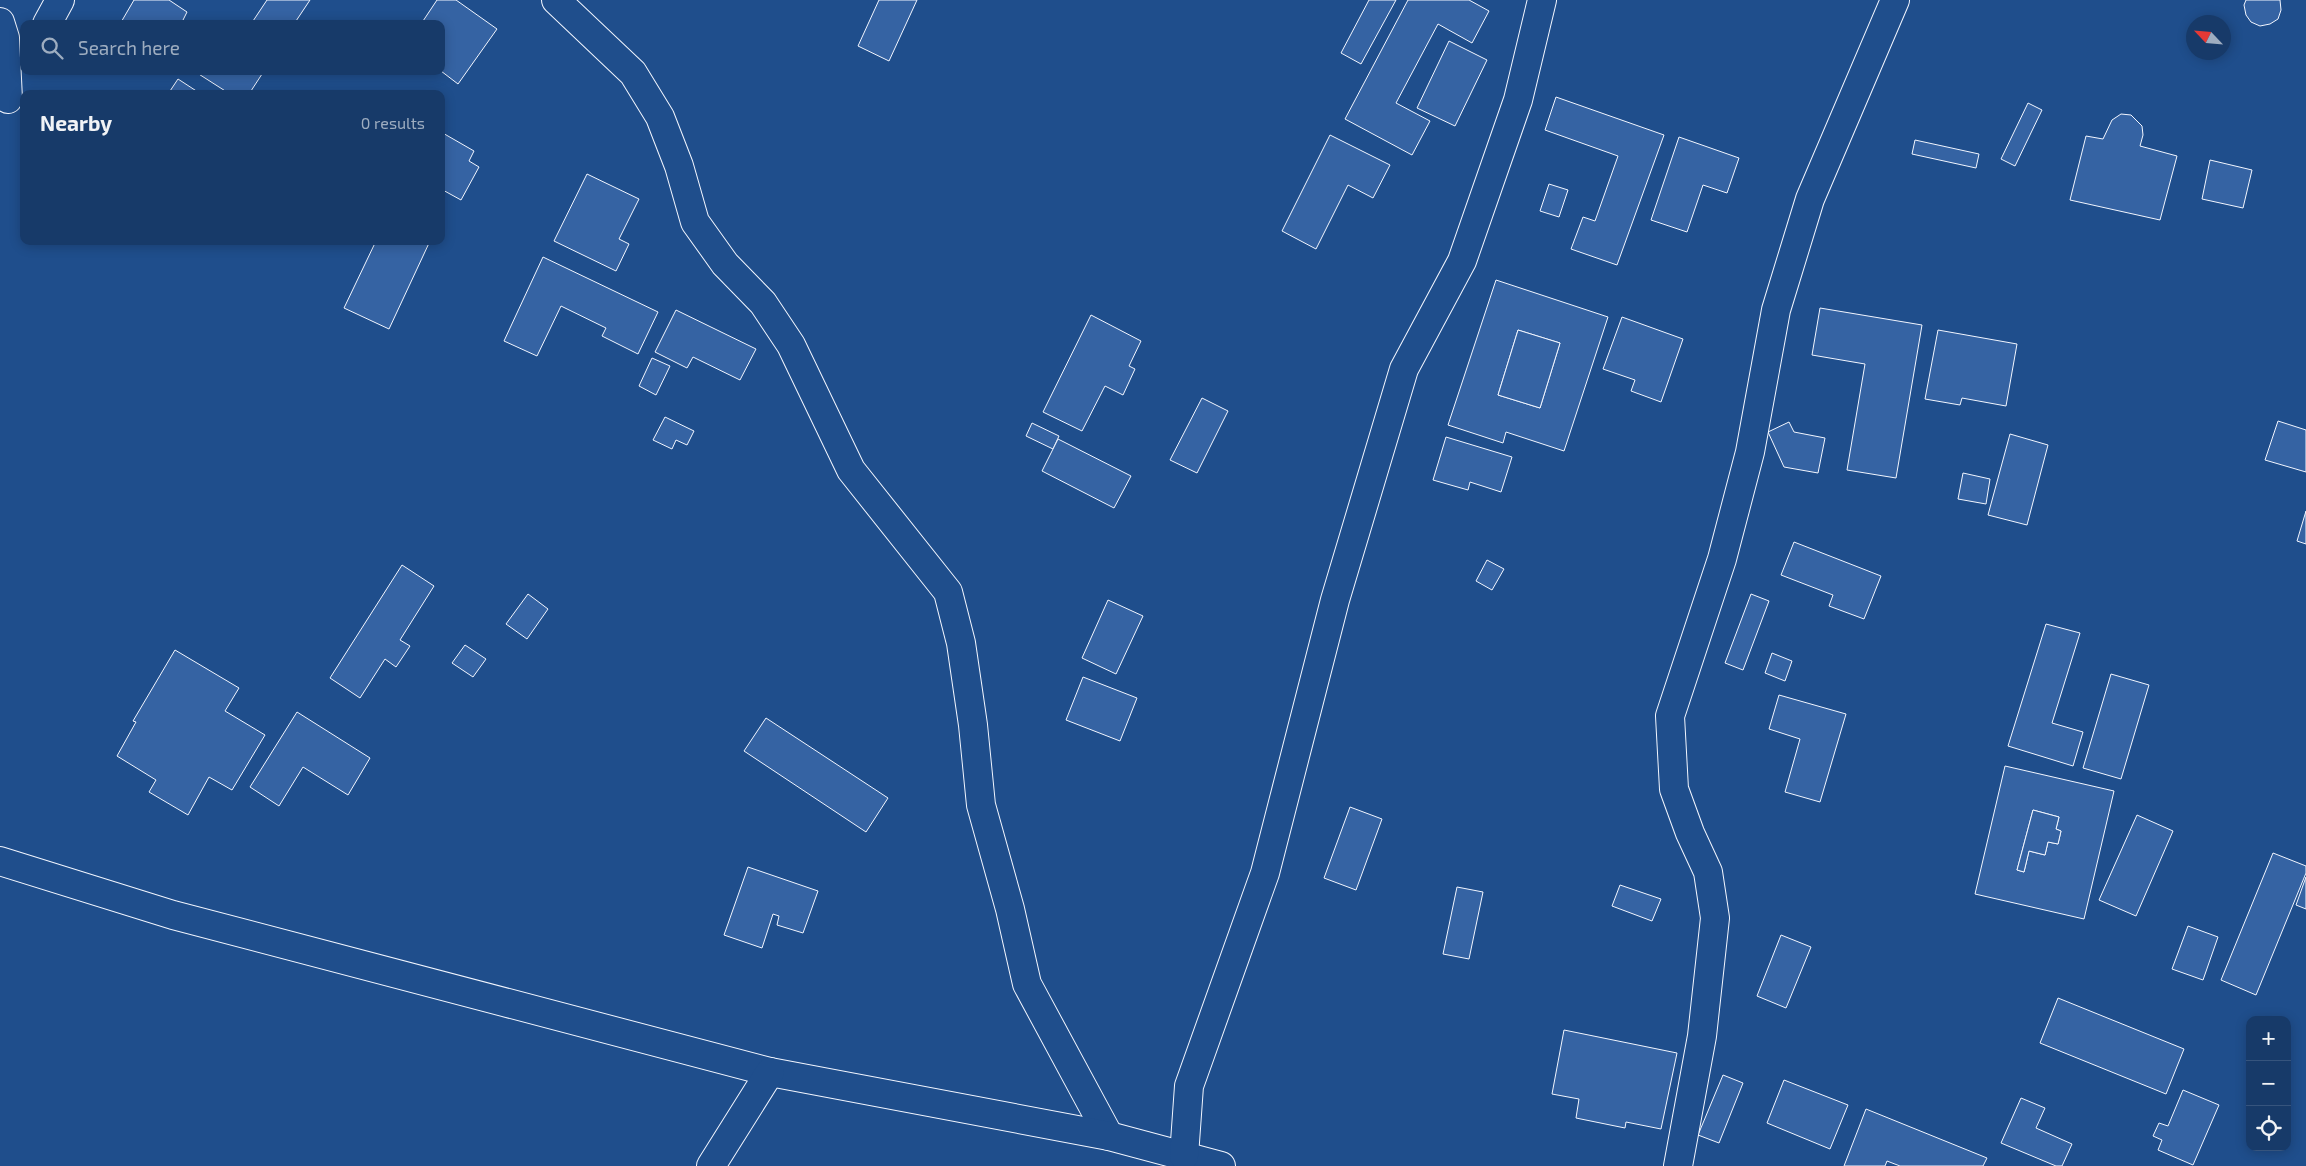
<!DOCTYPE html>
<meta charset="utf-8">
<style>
body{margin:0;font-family:"Exo 2",sans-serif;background:#20416f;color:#f1f3f6}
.controls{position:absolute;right:15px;bottom:15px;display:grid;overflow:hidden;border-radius:10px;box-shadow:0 2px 12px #0003}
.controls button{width:45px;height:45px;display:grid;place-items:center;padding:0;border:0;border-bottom:1px solid #36547d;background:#173a69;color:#f1f3f6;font:25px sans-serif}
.compass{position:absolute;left:2186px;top:15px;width:45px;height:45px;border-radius:50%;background:#173a69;box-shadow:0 2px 12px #0003;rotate:296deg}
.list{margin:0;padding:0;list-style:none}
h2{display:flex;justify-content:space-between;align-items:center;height:65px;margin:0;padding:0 20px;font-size:21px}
h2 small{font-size:16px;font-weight:400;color:#9eadc0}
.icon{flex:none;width:28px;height:28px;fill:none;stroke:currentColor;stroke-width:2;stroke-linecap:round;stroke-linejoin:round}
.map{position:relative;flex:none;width:2306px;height:1166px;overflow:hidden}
.search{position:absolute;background:#173a69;box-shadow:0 2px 12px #0003;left:20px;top:20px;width:425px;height:55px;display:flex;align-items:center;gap:12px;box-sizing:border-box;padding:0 18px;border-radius:10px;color:#9eadc0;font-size:19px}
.panel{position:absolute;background:#173a69;box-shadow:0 2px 12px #0003;left:20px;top:90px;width:425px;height:155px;border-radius:10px}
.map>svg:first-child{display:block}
.building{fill:#3563a3;stroke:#f2f6ff;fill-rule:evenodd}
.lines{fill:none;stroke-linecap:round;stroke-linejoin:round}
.street-casing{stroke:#f2f6ff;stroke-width:30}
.street{stroke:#1f4e8c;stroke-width:28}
</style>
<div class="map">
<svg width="2306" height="1166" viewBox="0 0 2306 1166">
<rect width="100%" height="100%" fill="#1f4e8c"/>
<g class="building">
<path d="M134,0h35l18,12 -4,8 5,4h-68z"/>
<path d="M267,0h43l-16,24h-43z"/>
<path d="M437,0h19l41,29 -39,55 -17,-13v-47h-20z"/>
<path d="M879,0h38l-28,61 -31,-15z"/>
<path d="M1369,0h27l-35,64 -20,-11z"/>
<path d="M1408,0h61l20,11 -17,32 -34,-19 -42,79 34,18 -18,34 -67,-36z"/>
<path d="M2246,0h34l1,10 -3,9 -8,5 -10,2 -9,-4 -5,-7 -2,-10z"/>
<path d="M1449,41l38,19 -32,66 -38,-18z"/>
<path d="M194,71h70l-15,23h-19z"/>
<path d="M178,79l23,15h-33z"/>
<path d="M1556,97l108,38 -47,130 -46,-16 12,-32 12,4 23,-65 -73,-26z"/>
<path d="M2028,103l14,7 -27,56 -14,-7z"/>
<path d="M2121,114l10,1 11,11 1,9 -3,11 37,10 -17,64 -90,-20 16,-64 17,3 9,-19z"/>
<path d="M441,132l33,19 -5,10 10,6 -18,33 -20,-11z"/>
<path d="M1330,135l60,30 -17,33 -25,-13 -32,64 -34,-18z"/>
<path d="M1679,137l60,21 -12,35 -24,-8 -16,47 -36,-12z"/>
<path d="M1915,140l64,14 -3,14 -64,-14z"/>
<path d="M2210,160l42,10 -9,38 -41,-9z"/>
<path d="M587,174l52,25 -20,40 10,5 -13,27 -62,-30z"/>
<path d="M1549,184l19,6 -9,27 -19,-6z"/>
<path d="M376,241h54l-41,88 -45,-21z"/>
<path d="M543,257l115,55 -20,42 -36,-18 4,-8 -45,-22 -24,50 -33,-15z"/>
<path d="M1496,280l112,37 -44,134 -58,-19 -3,11 -55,-18zM1518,330l42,13 -20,65 -42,-13z"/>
<path d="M1820,308l102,17 -26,153 -49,-8 18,-106 -53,-9z"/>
<path d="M676,310l80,39 -16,31 -47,-23 -6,11 -32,-16z"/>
<path d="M1091,315l50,26 -12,25 6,3 -12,26 -18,-9 -23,45 -39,-19z"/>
<path d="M1622,317l61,22 -22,63 -30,-11 4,-11 -32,-11z"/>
<path d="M1518,330l42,13 -20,65 -42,-13z"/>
<path d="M1938,330l79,14 -11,62 -44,-8 -2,7 -35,-6z"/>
<path d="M652,358l18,8 -14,29 -17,-9z"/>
<path d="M1202,398l26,13 -31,62 -27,-13z"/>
<path d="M665,417l29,14 -7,14 -11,-5 -4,9 -19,-9z"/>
<path d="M2278,421l28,9v42l-41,-12z"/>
<path d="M1789,422l5,10 31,6 -7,35 -34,-6 -16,-35z"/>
<path d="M1032,423l27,13 -6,13 -27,-13z"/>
<path d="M2010,434l38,11 -21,80 -39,-10z"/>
<path d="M1446,437l66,20 -11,35 -31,-10 -2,8 -35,-10z"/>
<path d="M1058,439l73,37 -17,32 -72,-37z"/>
<path d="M1963,473l27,6 -4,25 -28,-5z"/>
<path d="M2306,511v33l-9,-3z"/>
<path d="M1794,542l87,34 -17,43 -35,-13 4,-11 -52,-20z"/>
<path d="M1487,560l17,9 -12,21 -16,-9z"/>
<path d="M402,565l32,21 -34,54 10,6 -14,21 -11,-8 -25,39 -30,-20z"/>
<path d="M528,594l20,15 -21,30 -21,-15z"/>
<path d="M1751,594l18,7 -26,69 -18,-7z"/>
<path d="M1108,600l35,16 -27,58 -34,-16z"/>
<path d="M2046,624l34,9 -28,90 31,9 -10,34 -65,-20z"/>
<path d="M465,645l21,14 -13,18 -21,-14z"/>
<path d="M175,650l64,38 -14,23 40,24 -33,55 -23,-13 -21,38 -39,-23 7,-12 -39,-24 19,-34 -3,-1z"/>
<path d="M1772,653l20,8 -7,20 -20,-8z"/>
<path d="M2111,674l38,11 -28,94 -38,-11z"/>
<path d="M1083,677l54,21 -17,43 -54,-21z"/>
<path d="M1779,695l67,19 -26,88 -35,-10 15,-53 -31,-10z"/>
<path d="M297,712l73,46 -22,37 -45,-28 -24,39 -29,-19z"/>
<path d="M766,718l122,80 -22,34 -122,-81z"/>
<path d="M2005,766l109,25 -30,128 -109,-25zM2033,810l26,7 -3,12 5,2 -3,13 -10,-2 -3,13 -16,-4 -5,21 -7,-2z"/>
<path d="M1350,807l32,12 -26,71 -32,-12z"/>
<path d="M2033,810l26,7 -3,12 5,2 -3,13 -10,-2 -3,13 -16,-4 -5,21 -7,-2z"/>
<path d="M2137,815l36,16 -37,85 -37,-16z"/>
<path d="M2273,853l33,13v7l-50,122 -35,-15z"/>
<path d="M748,867l70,24 -15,42 -26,-8 2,-9 -6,-2 -11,34 -38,-13z"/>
<path d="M2306,877v32l-10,-4z"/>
<path d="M1620,885l41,14 -9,22 -40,-15z"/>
<path d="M1457,887l26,5 -14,67 -26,-5z"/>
<path d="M2188,926l30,11 -15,43 -31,-11z"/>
<path d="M1781,935l30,12 -25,61 -29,-12z"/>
<path d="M2058,998l126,51 -18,45 -126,-51z"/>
<path d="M1564,1030l113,23 -16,76 -35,-7 -1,6 -49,-10 3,-19 -27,-5z"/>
<path d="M1723,1075l20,8 -24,60 -21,-8z"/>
<path d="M1784,1080l64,25 -18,44 -63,-26z"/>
<path d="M2183,1090l36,15 -26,60 -35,-15 4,-10 -9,-4 6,-13 9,3z"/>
<path d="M2021,1098l24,10 -9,20 36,16 -10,22h-6l-55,-23z"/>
<path d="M1866,1109l121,49 -4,8h-83l-13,-5 -2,5h-41z"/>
</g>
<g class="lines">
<g class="street-casing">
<g id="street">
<path d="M556,0l77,73 27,44 19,49 16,56 30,42 38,39 28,42 60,125 97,122 13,51 12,82 8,80 29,104 17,75 82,152"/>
<path d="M0,22l5,16 3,61"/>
<path d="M47,24l13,-24"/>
<path d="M0,861l173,54 597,157 339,64 112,30"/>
<path d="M1184,1156l5,-70 76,-213 70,-273 69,-231 58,-108 56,-161 24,-100"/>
<path d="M711,1166l59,-94"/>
<path d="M1678,1166l24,-130 13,-118 -7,-46 -18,-39 -16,-44 -4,-73 52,-157 28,-107 26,-142 34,-111 85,-199"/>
</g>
</g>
<use href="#street" class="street"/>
</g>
</svg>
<div class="controls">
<button>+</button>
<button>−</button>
<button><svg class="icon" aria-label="locate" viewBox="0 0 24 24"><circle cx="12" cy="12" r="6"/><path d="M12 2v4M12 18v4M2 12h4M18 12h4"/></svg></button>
</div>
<svg class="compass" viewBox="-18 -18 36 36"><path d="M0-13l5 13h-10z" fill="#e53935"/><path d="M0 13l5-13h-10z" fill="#9eadc0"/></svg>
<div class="search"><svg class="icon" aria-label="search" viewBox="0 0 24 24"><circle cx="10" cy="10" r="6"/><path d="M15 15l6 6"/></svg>Search here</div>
<section class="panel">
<h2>Nearby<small>0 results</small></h2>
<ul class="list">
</ul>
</section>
</div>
